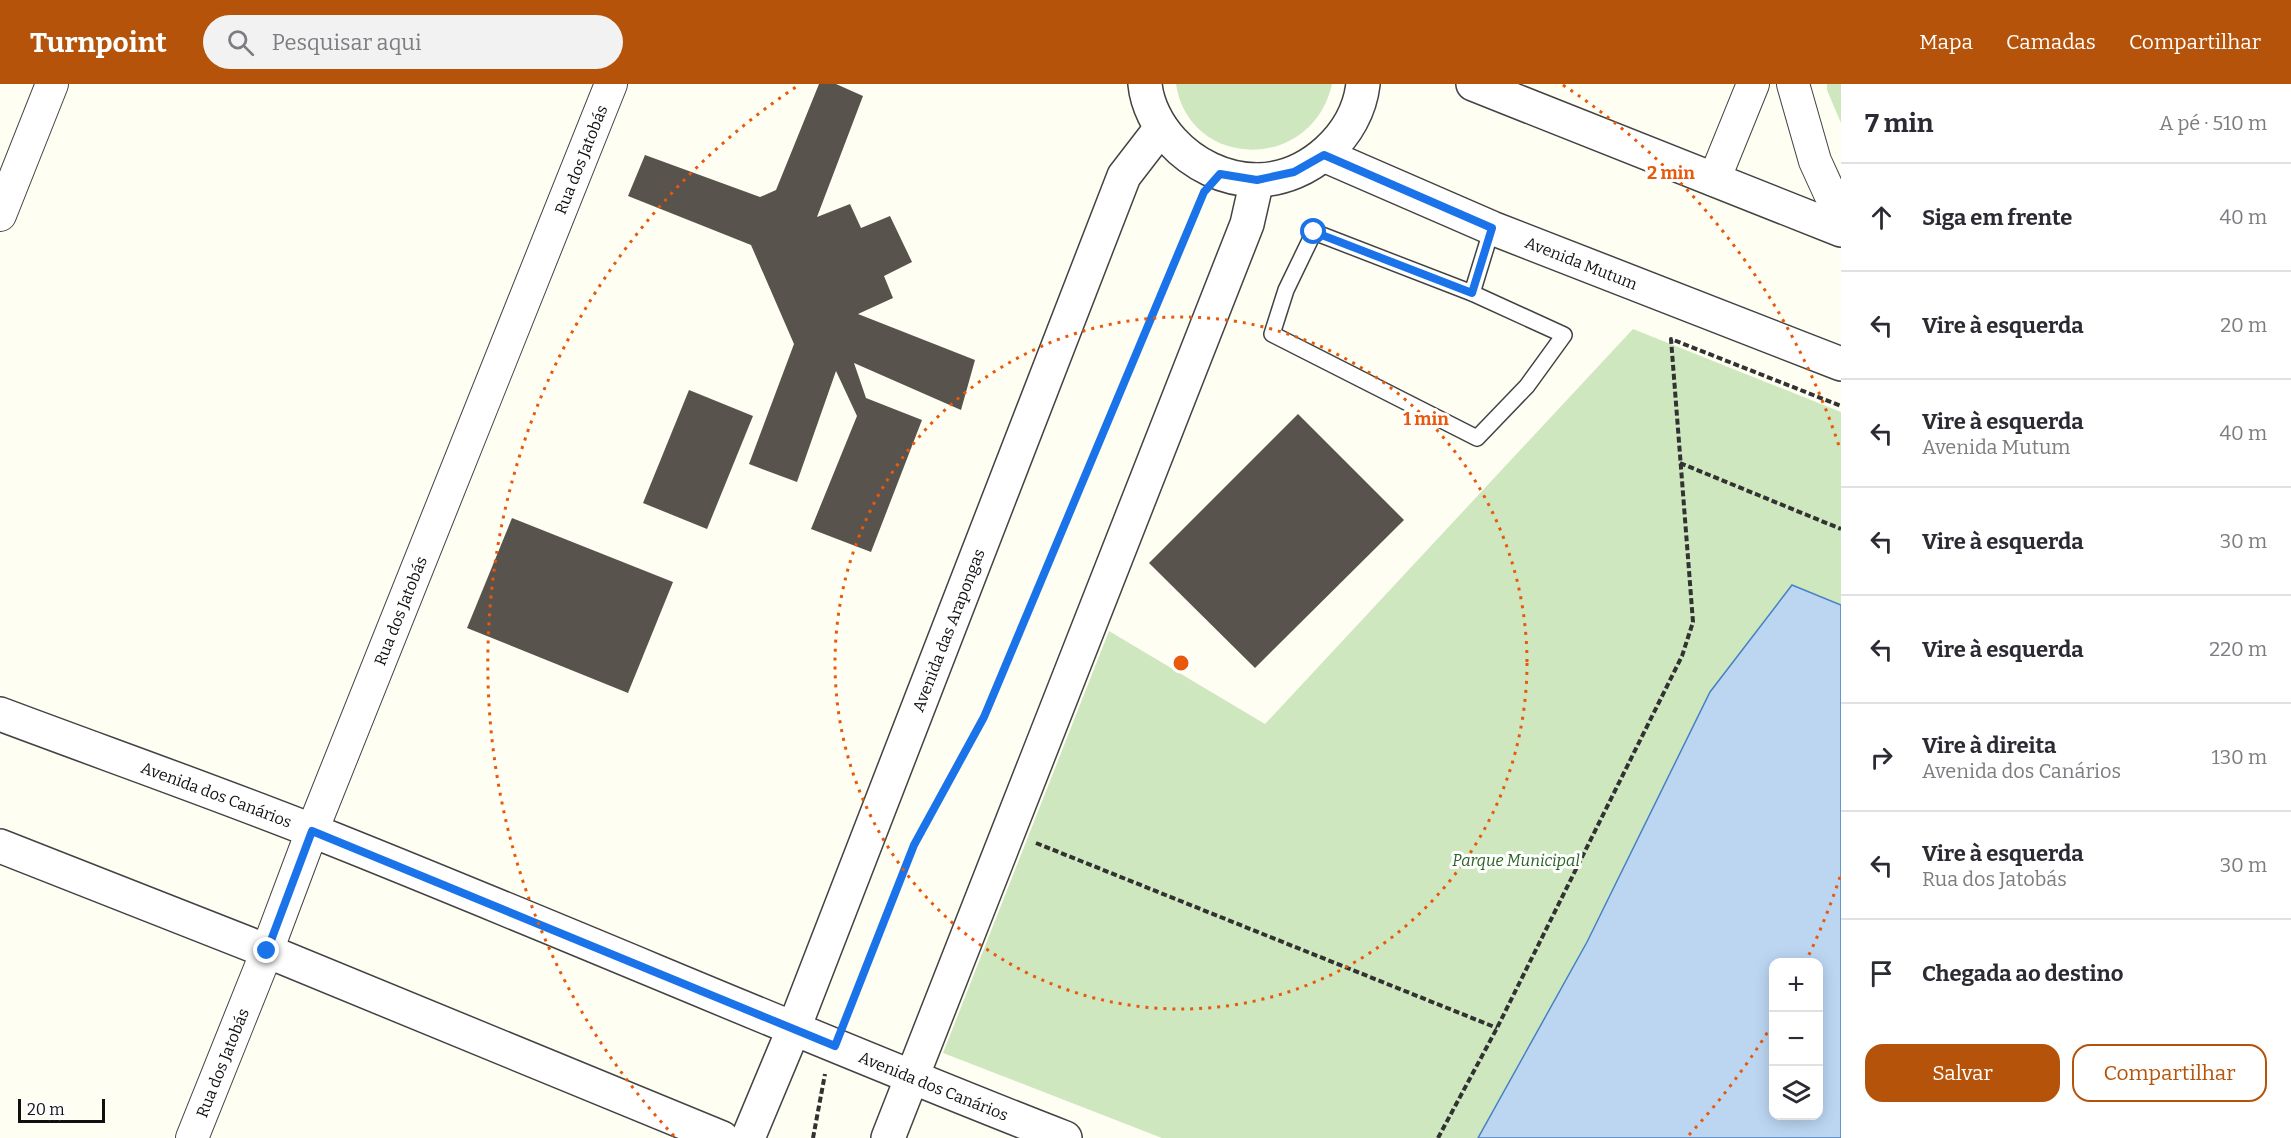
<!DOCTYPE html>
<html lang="pt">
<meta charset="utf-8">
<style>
body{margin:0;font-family:Bitter,serif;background:#f2f2f3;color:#2b2b33}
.controls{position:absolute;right:18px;bottom:18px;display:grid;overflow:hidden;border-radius:12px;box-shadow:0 3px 15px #0003}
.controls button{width:54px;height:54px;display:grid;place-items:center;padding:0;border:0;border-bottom:2px solid #e1e1e2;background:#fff;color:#2b2b33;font:30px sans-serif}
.scale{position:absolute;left:18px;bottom:15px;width:87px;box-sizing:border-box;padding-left:6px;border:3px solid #101010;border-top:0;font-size:16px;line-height:21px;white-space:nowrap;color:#101010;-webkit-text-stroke:4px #fff;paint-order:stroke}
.stop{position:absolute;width:18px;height:18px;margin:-14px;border:4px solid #1a73e8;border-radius:50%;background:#fff}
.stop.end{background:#1a73e8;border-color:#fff;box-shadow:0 2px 6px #0008}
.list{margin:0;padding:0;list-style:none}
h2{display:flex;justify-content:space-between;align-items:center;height:78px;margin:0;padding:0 24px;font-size:26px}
h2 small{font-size:20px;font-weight:400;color:#7c7c81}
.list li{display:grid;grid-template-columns:39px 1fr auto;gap:18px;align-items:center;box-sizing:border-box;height:108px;padding:0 24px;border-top:2px solid #e1e1e2}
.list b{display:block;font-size:22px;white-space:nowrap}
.list p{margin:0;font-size:20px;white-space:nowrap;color:#7c7c81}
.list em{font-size:20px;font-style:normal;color:#7c7c81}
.actions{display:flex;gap:12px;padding:18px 24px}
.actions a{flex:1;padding:14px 0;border:2px solid #b45309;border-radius:18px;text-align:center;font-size:21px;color:#b45309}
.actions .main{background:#b45309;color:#fff}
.icon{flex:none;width:33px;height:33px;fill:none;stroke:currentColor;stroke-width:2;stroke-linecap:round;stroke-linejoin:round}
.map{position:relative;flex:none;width:1841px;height:1054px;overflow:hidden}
header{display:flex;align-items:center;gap:36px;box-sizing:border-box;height:84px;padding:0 30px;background:#b45309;color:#fff}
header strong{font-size:28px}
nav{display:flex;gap:33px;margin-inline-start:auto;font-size:21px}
.search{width:420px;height:54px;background:#f2f2f3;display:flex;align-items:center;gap:15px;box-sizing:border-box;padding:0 21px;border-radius:33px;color:#7c7c81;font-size:22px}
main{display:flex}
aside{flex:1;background:#fff}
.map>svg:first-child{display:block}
.green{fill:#cee7bf;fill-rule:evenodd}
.water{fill:#bcd6f2;stroke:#4880c4;stroke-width:1.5;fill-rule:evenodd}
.building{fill:#58534d}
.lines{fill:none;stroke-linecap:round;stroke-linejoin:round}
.service-casing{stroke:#434343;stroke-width:18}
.minor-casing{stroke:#434343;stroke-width:34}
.tertiary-casing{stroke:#434343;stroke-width:36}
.path{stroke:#323232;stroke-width:4;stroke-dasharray:6 3;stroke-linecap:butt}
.service{stroke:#fff;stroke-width:15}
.minor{stroke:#fff;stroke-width:32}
.tertiary{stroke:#fff;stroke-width:33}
.route{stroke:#1a73e8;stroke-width:8}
.ring{fill:none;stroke:#e8590c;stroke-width:3;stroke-dasharray:3 6}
.labels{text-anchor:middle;stroke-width:6;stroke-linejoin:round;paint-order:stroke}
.street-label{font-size:16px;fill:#101010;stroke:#fff}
.park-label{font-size:16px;font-style:italic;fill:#286324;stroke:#fff}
.centre{fill:#e8590c;stroke:#fff;stroke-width:3}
.ring-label{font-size:18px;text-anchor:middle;font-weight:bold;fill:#e8590c;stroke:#fff;stroke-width:6;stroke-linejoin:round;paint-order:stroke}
</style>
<header>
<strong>Turnpoint</strong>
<div class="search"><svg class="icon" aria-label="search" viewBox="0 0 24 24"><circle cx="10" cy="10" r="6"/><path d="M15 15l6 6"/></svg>Pesquisar aqui</div>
<nav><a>Mapa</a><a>Camadas</a><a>Compartilhar</a></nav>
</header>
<main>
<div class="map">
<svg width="1841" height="1054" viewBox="0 0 1841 1054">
<rect width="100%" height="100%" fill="#fefef3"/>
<g class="green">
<path d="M1176,0h156c-20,89 -143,86 -156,0z"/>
<path d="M1827,0h14v39l-14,-33z"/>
<path d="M1633,245l208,83v726h-679l-219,-85 166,-422 156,93zM1774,878h44v154h-44z"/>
</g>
<path class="water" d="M1792,501l49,20v533h-363l109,-196 123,-250zM1774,878h44v154h-44z"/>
<g class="building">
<path d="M819,0h17l27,12 -46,121 33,-13 11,24 29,-12 22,46 -28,14 9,22 -35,16 117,46 -14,50 -107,-47 12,35 56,22 -51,132 -60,-23 46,-113 -21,-45 -39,111 -48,-18 45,-120 -43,-99 -123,-49 17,-41 115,42 16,-7z"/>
<path d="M689,306l64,26 -46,113 -64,-26z"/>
<path d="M1298,330l106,106 -149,148 -106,-105z"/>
<path d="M512,434l161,64 -45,111 -161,-65z"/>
</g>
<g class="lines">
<g class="service-casing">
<g id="service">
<path d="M1314,148l158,61 92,42 -37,51 -50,52 -205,-104 14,-44z"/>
<path d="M1472,209l20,-65"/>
</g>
</g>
<g class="minor-casing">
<g id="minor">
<path d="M1793,0l22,77 26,57"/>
<path d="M1714,96l39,-96"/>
<path d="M0,131l52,-131"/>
<path id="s1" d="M192,1054l75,-187 45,-120 299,-747"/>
</g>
</g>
<g class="tertiary-casing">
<g id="tertiary">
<path d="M1145,0c2,21 13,42 27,57 21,23 52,39 85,39 52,-1 100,-44 106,-96"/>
<path d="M1473,0l368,146"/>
<path id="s2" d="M1324,71l168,73 349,136"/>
<path id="s3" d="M0,630c104,39 209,76 313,117 252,100 500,209 752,307"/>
<path d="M0,762l267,105 455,187"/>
<path id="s4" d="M748,1054l46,-110 330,-852 37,-48"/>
<path d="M888,1054l359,-914 10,-44"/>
</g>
</g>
<g class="path">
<path d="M1680,379l161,66"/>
<path d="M1036,759l461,185"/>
<path d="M847,932l67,-171 70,-128 217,-519"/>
<path d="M813,1054l12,-64"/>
<path d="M1438,1054l59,-110 185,-372 11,-34 -22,-283 170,67"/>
</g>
<use href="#service" class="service"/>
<use href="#minor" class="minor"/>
<use href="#tertiary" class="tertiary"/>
</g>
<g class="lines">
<path class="route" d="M267,867l45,-120 523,215 79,-201 70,-128 220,-525 16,-18 37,6 37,-8 30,-17 168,73 -20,65 -158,-61"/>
</g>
<g class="ring">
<circle cx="1181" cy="579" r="346"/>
<path d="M1840 793A693 693 0 0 1 1806 877M1772 941A693 693 0 0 1 1688 1052M674 1052A693 693 0 0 1 799 1M1563 1A693 693 0 0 1 1840 365"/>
</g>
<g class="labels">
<g class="street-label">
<text dy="6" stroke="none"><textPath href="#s1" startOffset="1053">Rua dos Jatobás</textPath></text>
<text dy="6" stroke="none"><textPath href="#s2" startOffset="279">Avenida Mutum</textPath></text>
<text dy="6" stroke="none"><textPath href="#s1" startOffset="567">Rua dos Jatobás</textPath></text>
<text dy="6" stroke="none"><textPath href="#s4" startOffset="546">Avenida das Arapongas</textPath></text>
<text dy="6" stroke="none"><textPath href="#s3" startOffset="231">Avenida dos Canários</textPath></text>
<text dy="6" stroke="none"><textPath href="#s1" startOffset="81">Rua dos Jatobás</textPath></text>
<text dy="6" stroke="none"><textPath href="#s3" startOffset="1005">Avenida dos Canários</textPath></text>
</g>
<g class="park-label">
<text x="1516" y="782">Parque Municipal</text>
</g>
</g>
<circle cx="1181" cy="579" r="9" class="centre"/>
<g class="ring-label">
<text x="1671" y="95">2 min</text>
<text x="1426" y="341">1 min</text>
</g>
</svg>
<div class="controls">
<button>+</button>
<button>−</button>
<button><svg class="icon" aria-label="layers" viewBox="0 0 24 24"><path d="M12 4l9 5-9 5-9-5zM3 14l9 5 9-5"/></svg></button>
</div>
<div class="scale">20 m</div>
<div class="stop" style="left:1314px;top:148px"></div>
<div class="stop end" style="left:267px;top:867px"></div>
</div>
<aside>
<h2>7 min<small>A pé · 510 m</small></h2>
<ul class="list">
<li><svg class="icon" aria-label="ahead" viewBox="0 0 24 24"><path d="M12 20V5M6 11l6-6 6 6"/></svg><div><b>Siga em frente</b></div><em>40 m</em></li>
<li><svg class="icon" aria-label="left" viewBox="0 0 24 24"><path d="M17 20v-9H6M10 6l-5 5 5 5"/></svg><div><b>Vire à esquerda</b></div><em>20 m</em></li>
<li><svg class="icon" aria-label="left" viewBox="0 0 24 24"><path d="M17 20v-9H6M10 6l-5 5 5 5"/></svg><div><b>Vire à esquerda</b><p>Avenida Mutum</p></div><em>40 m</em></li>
<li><svg class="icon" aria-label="left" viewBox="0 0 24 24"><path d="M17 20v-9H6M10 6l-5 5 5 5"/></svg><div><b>Vire à esquerda</b></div><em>30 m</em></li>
<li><svg class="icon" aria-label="left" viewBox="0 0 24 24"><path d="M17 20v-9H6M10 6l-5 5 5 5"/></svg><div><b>Vire à esquerda</b></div><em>220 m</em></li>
<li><svg class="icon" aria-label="right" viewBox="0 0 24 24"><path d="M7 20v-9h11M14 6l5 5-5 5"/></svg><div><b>Vire à direita</b><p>Avenida dos Canários</p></div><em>130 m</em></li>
<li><svg class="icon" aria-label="left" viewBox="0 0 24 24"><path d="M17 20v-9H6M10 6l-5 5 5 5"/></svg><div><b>Vire à esquerda</b><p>Rua dos Jatobás</p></div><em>30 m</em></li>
<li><svg class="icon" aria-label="arrive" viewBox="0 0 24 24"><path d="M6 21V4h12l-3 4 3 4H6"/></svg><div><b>Chegada ao destino</b></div></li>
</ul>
<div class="actions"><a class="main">Salvar</a><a>Compartilhar</a></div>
</aside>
</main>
